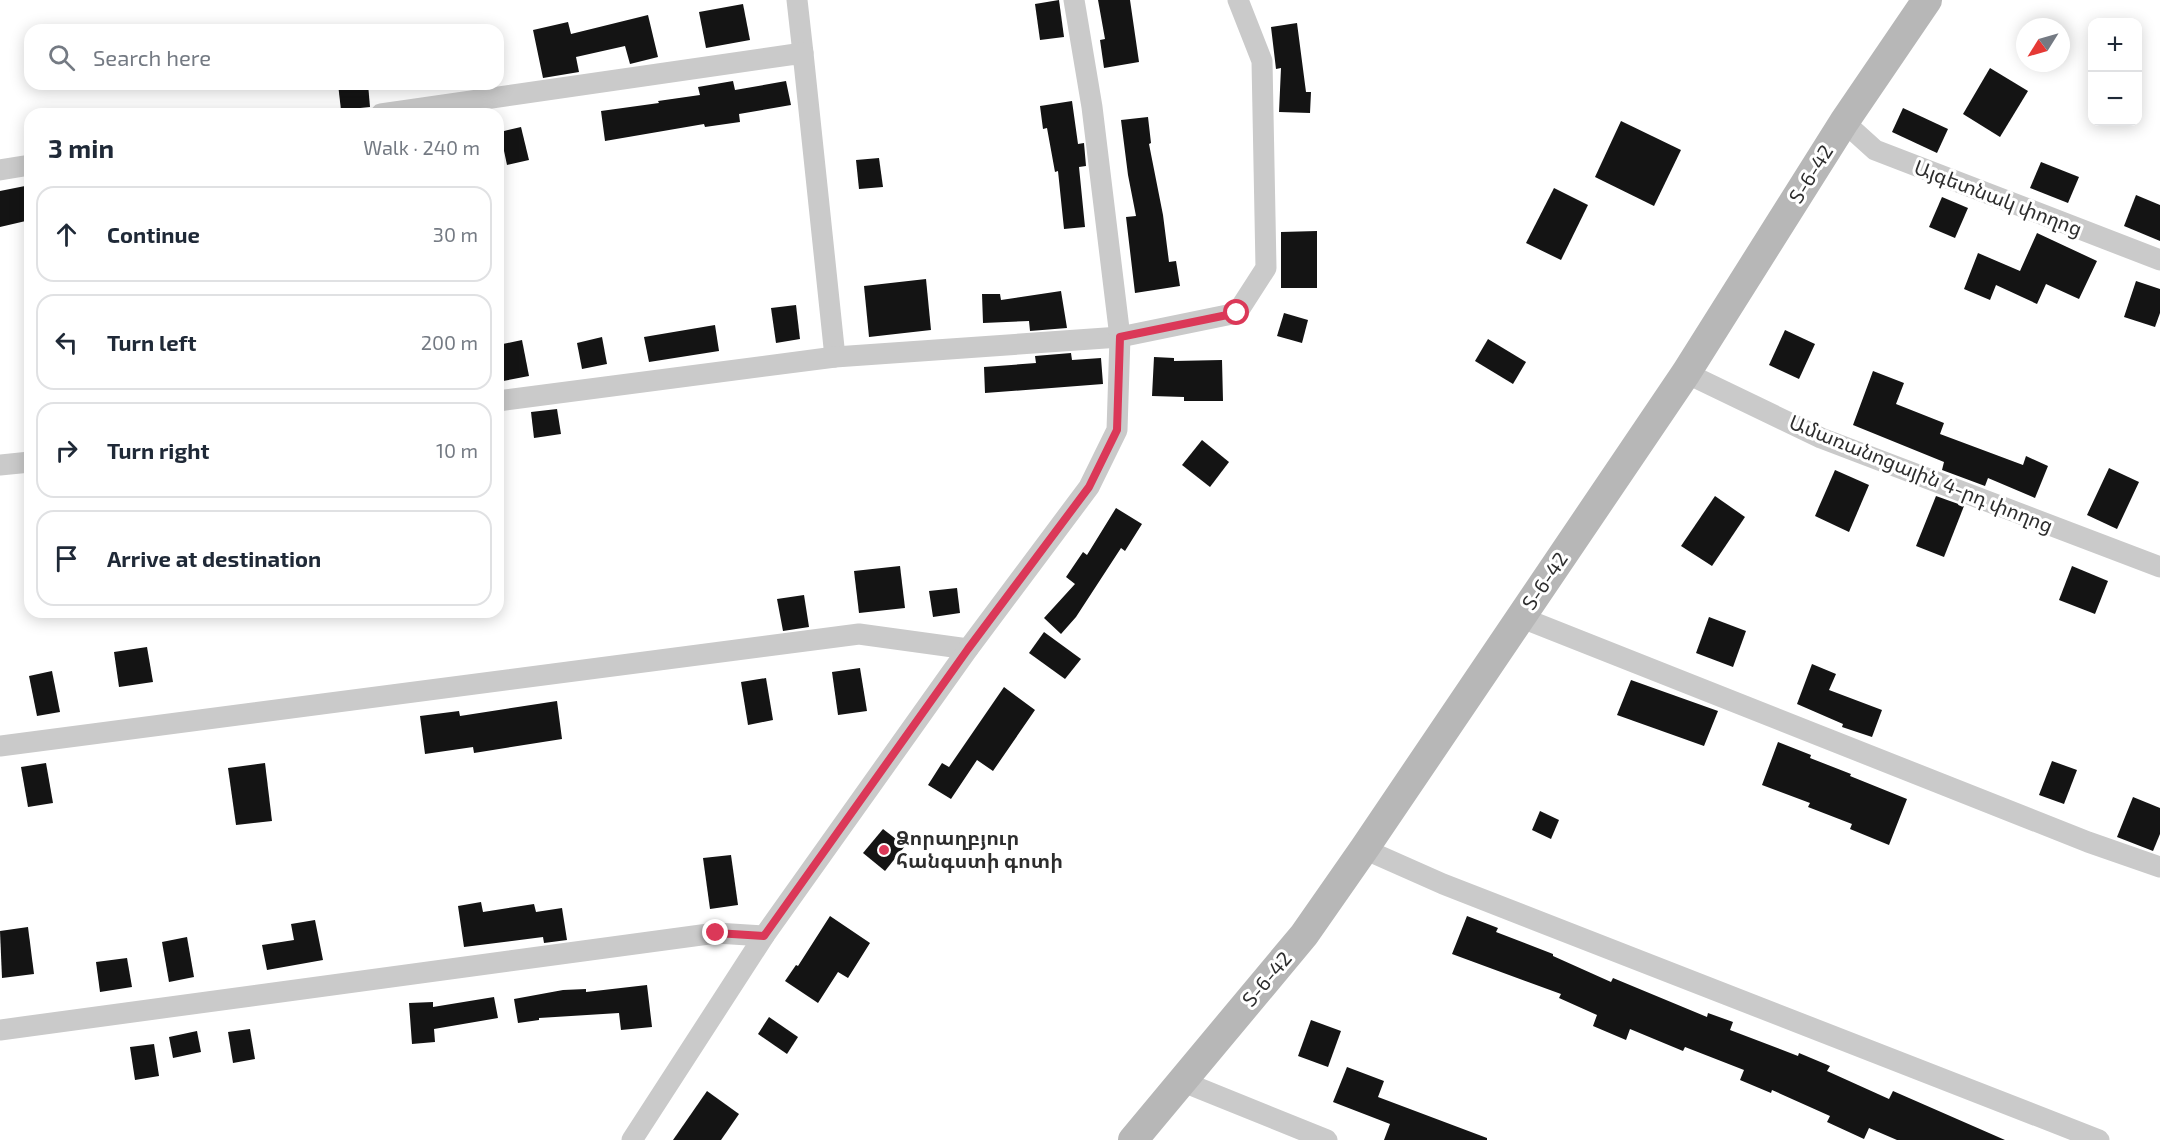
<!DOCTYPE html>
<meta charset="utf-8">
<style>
body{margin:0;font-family:"Exo 2","Noto Sans Armenian",sans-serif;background:#f6f6f7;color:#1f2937}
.controls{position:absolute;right:18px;top:18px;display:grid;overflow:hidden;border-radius:12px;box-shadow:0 3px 15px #0003}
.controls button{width:54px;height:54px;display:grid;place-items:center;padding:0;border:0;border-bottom:2px solid #e0e1e3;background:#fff;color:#1f2937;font:30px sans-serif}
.compass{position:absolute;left:2016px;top:18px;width:54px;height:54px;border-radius:50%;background:#fff;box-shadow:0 3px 15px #0003;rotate:233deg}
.stop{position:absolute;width:18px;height:18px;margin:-14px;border:4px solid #db3858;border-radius:50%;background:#fff}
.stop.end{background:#db3858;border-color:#fff;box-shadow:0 2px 6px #0008}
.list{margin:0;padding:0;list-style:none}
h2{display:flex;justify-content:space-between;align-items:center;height:78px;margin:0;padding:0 24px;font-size:26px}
h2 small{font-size:20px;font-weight:400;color:#747a83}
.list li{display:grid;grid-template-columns:39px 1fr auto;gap:18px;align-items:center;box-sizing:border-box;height:96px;margin:0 12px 12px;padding:0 12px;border:2px solid #e0e1e3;border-radius:18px}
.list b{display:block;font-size:22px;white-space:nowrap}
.list em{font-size:20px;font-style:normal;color:#747a83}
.icon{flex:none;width:33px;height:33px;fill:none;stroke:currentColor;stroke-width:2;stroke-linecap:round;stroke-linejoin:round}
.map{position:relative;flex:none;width:2160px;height:1140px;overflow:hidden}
.search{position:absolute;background:#fff;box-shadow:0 3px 15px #0003;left:24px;top:24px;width:480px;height:66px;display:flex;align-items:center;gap:15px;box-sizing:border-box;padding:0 21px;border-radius:18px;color:#747a83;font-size:22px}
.panel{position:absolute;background:#fff;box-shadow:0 3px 15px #0003;left:24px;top:108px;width:480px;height:510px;border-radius:18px}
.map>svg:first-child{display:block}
.building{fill:#141414}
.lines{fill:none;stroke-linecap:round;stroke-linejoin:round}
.minor{stroke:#cacaca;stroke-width:21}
.secondary{stroke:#b7b7b7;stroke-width:30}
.route{stroke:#db3858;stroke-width:8}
.poi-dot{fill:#db3858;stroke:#fff;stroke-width:2}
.labels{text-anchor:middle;stroke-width:6;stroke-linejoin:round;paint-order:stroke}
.street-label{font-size:20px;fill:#2d2d2d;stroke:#fff}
.poi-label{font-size:20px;font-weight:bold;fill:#2d2d2d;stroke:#fff;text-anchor:start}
</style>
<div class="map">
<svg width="2160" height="1140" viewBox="0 0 2160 1140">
<rect width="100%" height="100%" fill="#fff"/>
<g class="building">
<path d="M1059,0l5,37 -24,3 -5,-36z"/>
<path d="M1098,0h32l9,62 -35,6 -4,-28 5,-1z"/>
<path d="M743,4l7,36 -44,8 -7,-36z"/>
<path d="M648,15l10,42 -28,7 -5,-18 -49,11 3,15 -36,6 -10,-48 35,-8 3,12z"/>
<path d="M1297,23l9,69h5l-1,21 -31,-1 2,-44 -5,1 -5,-42z"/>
<path d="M1990,68l38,23 -28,46 -37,-23z"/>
<path d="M733,81l2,9 51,-9 5,24 -52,9 1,8 -35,5 -1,-3 -99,17 -4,-30 58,-8 -1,-2 42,-6 -2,-8z"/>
<path d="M338,84h30l2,23 -29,3z"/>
<path d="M1072,101l6,43 6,-1 2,23 -7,1 6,60 -21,2 -6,-58 -3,1 -8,-44 -4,1 -3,-23z"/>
<path d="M1903,108l45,21 -11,24 -45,-21z"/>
<path d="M1148,117l3,26 -2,1 14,71 6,47 7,-1 4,25 -45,7 -9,-76 10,-1 -8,-41 -7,-55z"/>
<path d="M1621,121l60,29 -27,56 -59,-29z"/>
<path d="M521,127l8,33 -22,5 -7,-33z"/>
<path d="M879,158l4,29 -24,2 -3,-29z"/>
<path d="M2041,162l38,15 -11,26 -38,-15z"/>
<path d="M25,186l5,24v10l-30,7v-36z"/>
<path d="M1554,188l34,17 -27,55 -35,-17z"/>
<path d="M2136,195l24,10v36l-36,-15z"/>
<path d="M1942,197l26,11 -13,30 -26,-11z"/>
<path d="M1317,231v57h-36v-56z"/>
<path d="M2037,233l60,28 -18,38 -33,-15 -9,20 -41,-19 -6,15 -26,-11 14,-36 42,18z"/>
<path d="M926,279l5,51 -62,7 -5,-51z"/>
<path d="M2136,281l24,8v24l-5,14 -31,-10z"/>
<path d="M1061,291l6,37 -37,3 -1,-10 -46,2 -1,-29h18l1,6z"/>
<path d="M796,305l4,34 -24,4 -5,-35z"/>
<path d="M1284,313l24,7 -6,23 -25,-7z"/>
<path d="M715,325l4,26 -70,11 -5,-25z"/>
<path d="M1785,330l30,14 -16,35 -30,-14z"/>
<path d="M602,337l5,27 -25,5 -5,-26z"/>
<path d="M1488,339l38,23 -13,22 -38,-23z"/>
<path d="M522,340l7,36 -31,6v-37z"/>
<path d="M1071,353l1,7 29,-2 2,26 -118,9 -1,-26 52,-4 -1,-7z"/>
<path d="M1154,357l20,1v3l48,-1 1,41h-39v-4l-32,-1z"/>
<path d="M1873,371l31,12 -8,21 48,19 -4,11 83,31 3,-9 22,10 -13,32 -47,-20 -3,8 -43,-16 2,-8 -91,-37z"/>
<path d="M557,409l4,25 -27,4 -3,-26z"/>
<path d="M1202,440l27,22 -19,25 -28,-22z"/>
<path d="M2109,468l30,14 -22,47 -30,-14z"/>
<path d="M1835,470l34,15 -20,47 -34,-16z"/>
<path d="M1715,496l30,21 -33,49 -31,-20z"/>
<path d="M1936,496l28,10 -20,51 -28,-11z"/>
<path d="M1116,508l26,16 -17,27 -4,-3 -45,69 -15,17 -17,-16 31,-34 -9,-7 17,-25 4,3z"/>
<path d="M900,566l5,42 -46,5 -5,-42z"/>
<path d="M2072,566l36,15 -13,33 -36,-14z"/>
<path d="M957,588l3,25 -27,4 -4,-26z"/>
<path d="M804,595l5,32 -26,4 -6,-32z"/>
<path d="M1709,617l37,14 -13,36 -37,-14z"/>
<path d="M1044,632l37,27 -16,20 -36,-26z"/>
<path d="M147,647l6,35 -34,5 -5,-35z"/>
<path d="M1812,664l24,10 -7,16 53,20 -10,27 -30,-10 1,-3 -46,-20z"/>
<path d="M860,668l7,43 -29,4 -6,-43z"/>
<path d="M52,671l8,41 -23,4 -8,-40z"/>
<path d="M766,678l7,42 -25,5 -7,-43z"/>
<path d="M1631,680l87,31 -14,35 -87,-31z"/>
<path d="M1004,687l31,23 -42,61 -16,-11 -26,39 -23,-14 14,-22 7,4z"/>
<path d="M557,701l5,38 -88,14 -1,-6 -48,7 -5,-38 39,-5 1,5z"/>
<path d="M1778,742l33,13 -1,3 41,16 -1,2 57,23 -18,46 -39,-16 2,-5 -44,-17 2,-4 -48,-18z"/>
<path d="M2052,761l25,9 -13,34 -25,-9z"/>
<path d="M46,763l7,40 -25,4 -7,-40z"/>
<path d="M265,763l7,58 -36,4 -8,-57z"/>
<path d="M2133,797l27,11v26l-7,17 -36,-14z"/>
<path d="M1540,811l19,9 -8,19 -19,-9z"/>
<path d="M883,829l22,17 -20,25 -22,-18z"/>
<path d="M731,855l7,50 -28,4 -7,-51z"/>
<path d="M481,902l2,10 51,-8 2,8 26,-4 5,32 -23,3 -1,-6 -79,10 -6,-41z"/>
<path d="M830,916l40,27 -22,35 -10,-6 -20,31 -33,-22 11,-16 2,1z"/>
<path d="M1467,916l31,12 -2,4 57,22v2l58,26 2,-4 94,39 1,-4 25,9 -3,8 68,26 1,-3 31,13 -3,5 62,28 4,-8 112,49h-108l-28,-12 -5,11 -37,-17 3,-6 -58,-26 -1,3 -31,-13 4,-10 -59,-23 -2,4 -53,-22 -4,11 -33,-14 4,-11 -38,-17 2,-4 -109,-40z"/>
<path d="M315,920l8,40 -56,10 -5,-25 32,-5 -3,-16z"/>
<path d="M28,927l6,47 -32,4 -2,-47z"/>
<path d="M187,937l7,40 -25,5 -7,-40z"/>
<path d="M127,958l5,29 -32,5 -4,-30z"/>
<path d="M647,985l5,42 -31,3 -2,-17 -80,5v2l-21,3 -4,-24 49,-9 23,-1v3z"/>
<path d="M494,997l4,21 -64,11 1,13 -23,2 -3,-41 24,-1v5z"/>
<path d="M769,1017l29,20 -11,17 -29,-20z"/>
<path d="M1311,1020l30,11 -13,36 -30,-11z"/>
<path d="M250,1029l5,30 -22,4 -5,-31z"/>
<path d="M197,1031l4,21 -28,6 -4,-21z"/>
<path d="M154,1044l5,32 -24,4 -5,-33z"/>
<path d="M1347,1067l37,14 -6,16 109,41v2h-103l6,-16 -57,-22z"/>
<path d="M707,1091l32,23 -18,26h-48z"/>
</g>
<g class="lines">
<g class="minor">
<path d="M797,0l6,53"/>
<path d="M381,114l422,-61 32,304"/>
<path d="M1844,122l31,28 285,110"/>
<path d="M0,170l30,-5"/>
<path d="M1686,373l135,65 339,129"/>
<path d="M498,401l337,-44 285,-20 117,-24 29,-45 -4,-207 -24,-61"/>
<path d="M0,465l30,-3"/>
<path d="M1520,617l568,225 72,25"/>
<path d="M0,746l859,-112 109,15"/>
<path d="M1364,849l79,35 656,256"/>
<path d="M0,1030l716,-97 48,3"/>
<path d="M1181,1081l146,59"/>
<path d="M632,1140l132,-204 204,-287 121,-162 28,-57 3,-93 -28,-230 -18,-107"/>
</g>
<path class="secondary" d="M1133,1140l171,-205 60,-86 322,-476 158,-251 83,-122"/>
</g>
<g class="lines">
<path class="route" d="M716,933l48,3 204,-287 121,-162 28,-57 3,-93 117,-24"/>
</g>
<circle class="poi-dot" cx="884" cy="850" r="6"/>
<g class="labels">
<g class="street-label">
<text transform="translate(1811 174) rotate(-58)" y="7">Տ-6-42</text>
<text transform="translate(1998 198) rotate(21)" y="7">Այգետնակ փողոց</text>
<text transform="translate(1921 474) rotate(22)" y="7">Ամառանոցային 4-րդ փողոց</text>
<text transform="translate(1545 581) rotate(-56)" y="7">Տ-6-42</text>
<text transform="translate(1267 979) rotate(-50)" y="7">Տ-6-42</text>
</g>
<g class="poi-label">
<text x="896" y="845">Ձորաղբյուր<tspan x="896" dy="23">հանգստի գոտի</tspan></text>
</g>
</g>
</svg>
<div class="controls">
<button>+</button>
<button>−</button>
</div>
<svg class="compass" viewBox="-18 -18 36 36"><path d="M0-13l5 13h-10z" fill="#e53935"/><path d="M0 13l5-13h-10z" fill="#747a83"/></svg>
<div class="stop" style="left:1237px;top:313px"></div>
<div class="stop end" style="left:716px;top:933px"></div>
<div class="search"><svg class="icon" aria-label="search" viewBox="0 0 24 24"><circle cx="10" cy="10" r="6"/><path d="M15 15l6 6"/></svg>Search here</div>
<section class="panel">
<h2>3 min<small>Walk · 240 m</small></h2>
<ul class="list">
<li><svg class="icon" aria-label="ahead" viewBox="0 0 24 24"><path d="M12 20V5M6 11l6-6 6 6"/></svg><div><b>Continue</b></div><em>30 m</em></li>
<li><svg class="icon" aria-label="left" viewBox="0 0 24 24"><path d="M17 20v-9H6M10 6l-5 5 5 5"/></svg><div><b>Turn left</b></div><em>200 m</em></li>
<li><svg class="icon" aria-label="right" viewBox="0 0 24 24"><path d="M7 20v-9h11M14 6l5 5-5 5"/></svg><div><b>Turn right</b></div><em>10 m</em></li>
<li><svg class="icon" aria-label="arrive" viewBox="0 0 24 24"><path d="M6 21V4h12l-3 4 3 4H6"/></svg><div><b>Arrive at destination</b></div></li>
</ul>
</section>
</div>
